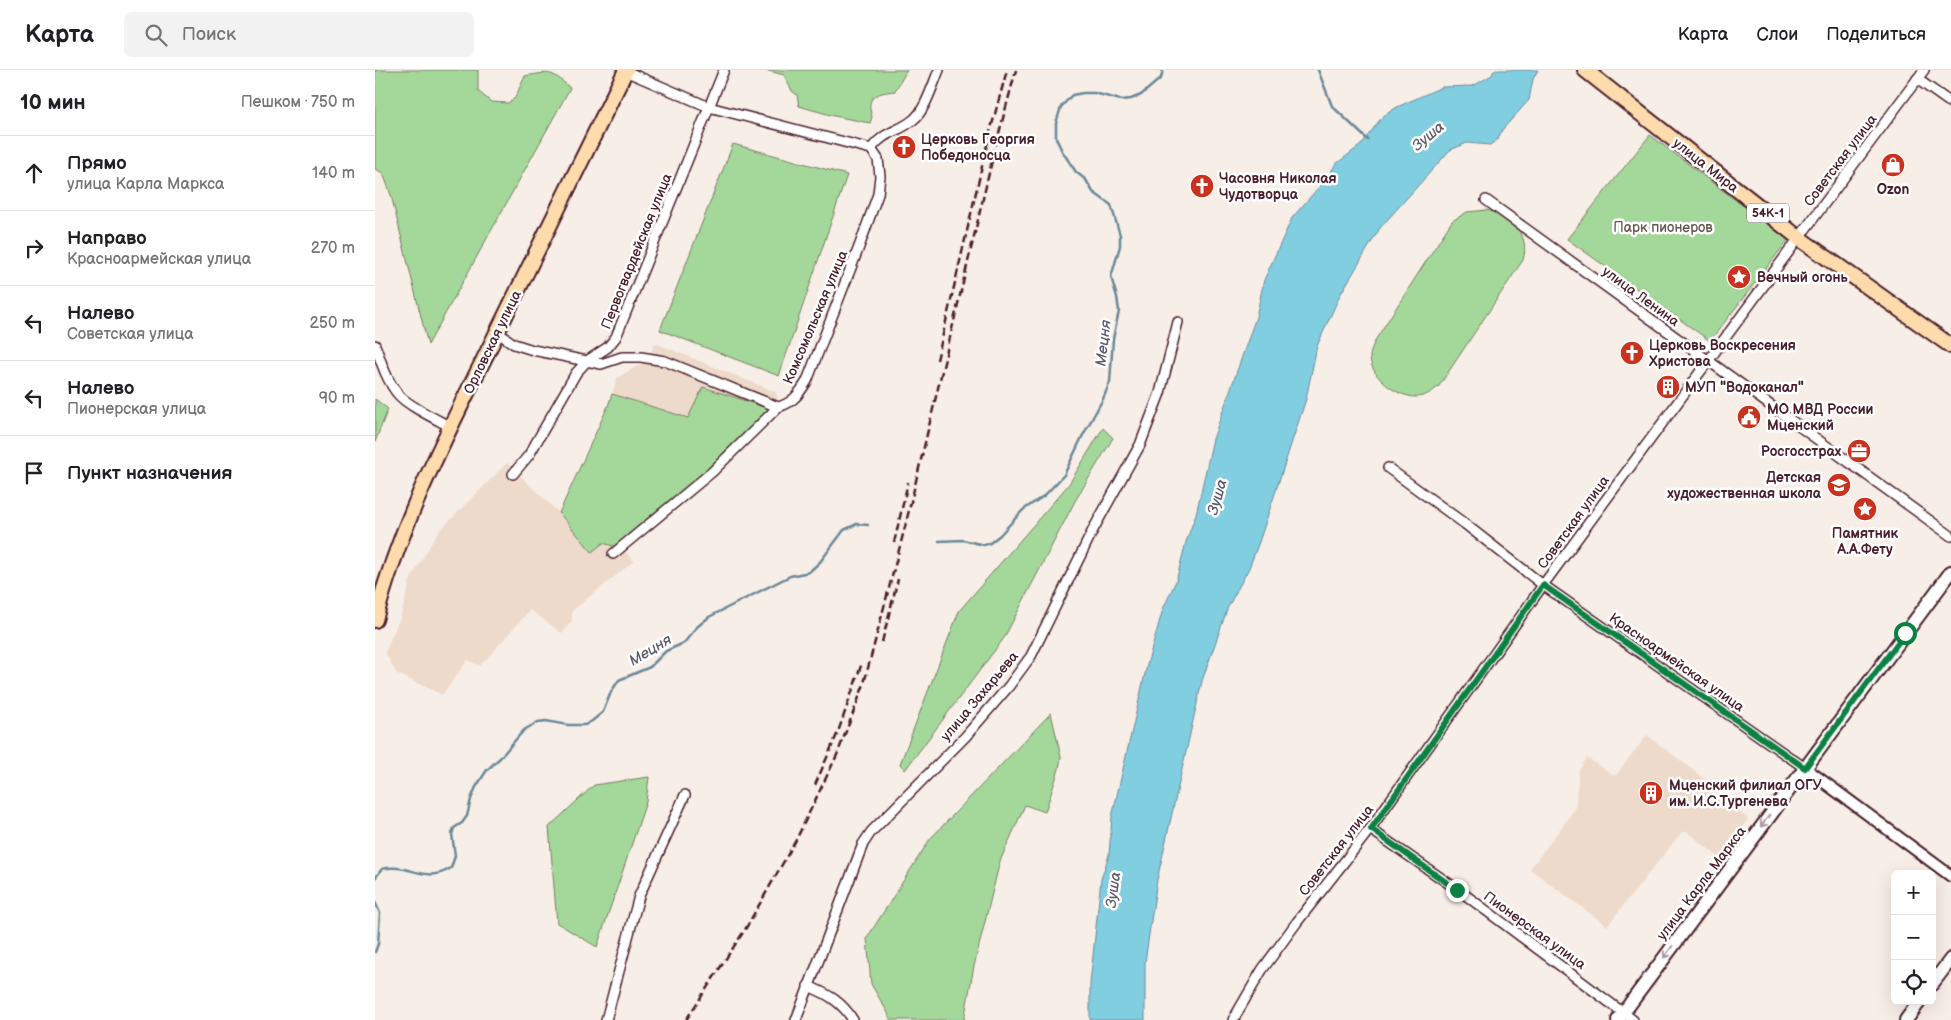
<!DOCTYPE html>
<html lang="ru">
<meta charset="utf-8">
<style>
body{margin:0;font-family:"Balsamiq Sans",sans-serif;background:#f2f2f2;color:#202124}
.controls{position:absolute;right:15px;bottom:15px;display:grid;overflow:hidden;border-radius:8px;box-shadow:0 5px 20px #0002}
.controls button{width:45px;height:45px;display:grid;place-items:center;padding:0;border:0;border-bottom:1px solid #e0e0e0;background:#fff;color:#202124;font:25px sans-serif}
.stop{position:absolute;width:15px;height:15px;margin:-11px;border:4px solid #0b8043;border-radius:50%;background:#fff}
.stop.end{background:#0b8043;border-color:#fff;box-shadow:0 1px 5px #0008}
.list{margin:0;padding:0;list-style:none}
h2{display:flex;justify-content:space-between;align-items:center;height:65px;margin:0;padding:0 20px;font-size:21px}
h2 small{font-size:16px;font-weight:400;color:#757577}
.list li{display:grid;grid-template-columns:32px 1fr auto;gap:15px;align-items:center;box-sizing:border-box;height:75px;padding:0 20px;border-top:1px solid #e0e0e0}
.list b{display:block;font-size:19px;white-space:nowrap}
.list p{margin:0;font-size:16px;white-space:nowrap;color:#757577}
.list em{font-size:16px;font-style:normal;color:#757577}
.icon{flex:none;width:28px;height:28px;fill:none;stroke:currentColor;stroke-width:2;stroke-linecap:round;stroke-linejoin:round}
.map{position:relative;flex:none;width:1576px;height:950px;overflow:hidden}
header{display:flex;align-items:center;gap:30px;box-sizing:border-box;height:70px;padding:0 25px;background:#fff;border-bottom:1px solid #e0e0e0}
header strong{font-size:24px}
nav{display:flex;gap:28px;margin-inline-start:auto;font-size:18px}
.search{width:350px;height:45px;background:#f2f2f2;display:flex;align-items:center;gap:12px;box-sizing:border-box;padding:0 18px;border-radius:8px;color:#757577;font-size:19px}
main{display:flex}
aside{flex:1;background:#fff}
.map>svg:first-child{display:block}
.built{fill:#eedacb}
.green{fill:#a4d89b;stroke:#777c63}
.water{fill:#81cee1;stroke:#6b8898}
.lines{fill:none;stroke-linecap:round;stroke-linejoin:round}
.stream{stroke:#6b8898;stroke-width:2.5}
.minor-casing{stroke:#4a1f2b;stroke-width:12}
.tertiary-casing{stroke:#4a1f2b;stroke-width:14}
.secondary-casing{stroke:#4a1f2b;stroke-width:16}
.primary-casing{stroke:#4a1f2b;stroke-width:18}
.minor{stroke:#fff;stroke-width:9}
.tertiary{stroke:#fff;stroke-width:10}
.secondary{stroke:#fff;stroke-width:12}
.primary{stroke:#fddbac;stroke-width:14}
.rail{stroke:#4a1f2b;stroke-width:2.5;stroke-dasharray:8 4;stroke-linecap:butt}
.oneway{stroke:#ae9aa0}
.route{stroke:#0b8043;stroke-width:6}
.labels{text-anchor:middle;stroke-width:5;stroke-linejoin:round;paint-order:stroke}
.shield{fill:#fff;stroke:#80626b;stroke-width:1}
.shield-label{font-size:12px;font-weight:bold;fill:#4a1f2b}
.poi-label{font-size:14px;font-weight:bold;fill:#4a1f2b;stroke:#fff;text-anchor:start}
.street-label{font-size:14px;fill:#4a1f2b;stroke:#fff}
.park-label{font-size:14px;fill:#65564d;stroke:#fff}
.water-label{font-size:15px;font-style:italic;fill:#5d5c6b;stroke:#fff}
</style>
<header>
<strong>Карта</strong>
<div class="search"><svg class="icon" aria-label="search" viewBox="0 0 24 24"><circle cx="10" cy="10" r="6"/><path d="M15 15l6 6"/></svg>Поиск</div>
<nav><a>Карта</a><a>Слои</a><a>Поделиться</a></nav>
</header>
<main>
<aside>
<h2>10 мин<small>Пешком · 750 m</small></h2>
<ul class="list">
<li><svg class="icon" aria-label="ahead" viewBox="0 0 24 24"><path d="M12 20V5M6 11l6-6 6 6"/></svg><div><b>Прямо</b><p>улица Карла Маркса</p></div><em>140 m</em></li>
<li><svg class="icon" aria-label="right" viewBox="0 0 24 24"><path d="M7 20v-9h11M14 6l5 5-5 5"/></svg><div><b>Направо</b><p>Красноармейская улица</p></div><em>270 m</em></li>
<li><svg class="icon" aria-label="left" viewBox="0 0 24 24"><path d="M17 20v-9H6M10 6l-5 5 5 5"/></svg><div><b>Налево</b><p>Советская улица</p></div><em>250 m</em></li>
<li><svg class="icon" aria-label="left" viewBox="0 0 24 24"><path d="M17 20v-9H6M10 6l-5 5 5 5"/></svg><div><b>Налево</b><p>Пионерская улица</p></div><em>90 m</em></li>
<li><svg class="icon" aria-label="arrive" viewBox="0 0 24 24"><path d="M6 21V4h12l-3 4 3 4H6"/></svg><div><b>Пункт назначения</b></div></li>
</ul>
</aside>
<div class="map">
<svg width="1576" height="950" viewBox="0 0 1576 950">
<rect width="100%" height="100%" fill="#f7eee7"/>
<filter id="ink" filterUnits="userSpaceOnUse"><feTurbulence type="fractalNoise" baseFrequency=".02" numOctaves="2"/><feDisplacementMap in="SourceGraphic" scale="10" xChannelSelector="R" yChannelSelector="G"/><feConvolveMatrix kernelMatrix="1 2 1 2 8 2 1 2 1" color-interpolation-filters="sRGB"/></filter>
<g filter="url(#ink)">
<g class="built">
<path d="M280,273l121,49 4,20 -77,-25 -15,31 -76,-24 5,-16 31,-18z"/>
<path d="M132,393l52,50 33,39 11,-9 20,6 11,12 -62,50v10l-10,12 -32,-23 -50,56 -12,-6 -26,35 -46,-22 -11,-21 16,-37 10,-37 27,-46z"/>
<path d="M1272,665l64,49 -3,4 40,31 -28,39 -33,-26h-5l-75,94 -77,-57 45,-60 4,-39 8,-12 28,18z"/>
</g>
<g class="green">
<path d="M0,0h103v21l13,11 17,1 7,-5 10,-22c25,-4 26,-6 45,12l-142,257 -37,-150 -8,-22 -8,-4z"/>
<path d="M390,0h142l-12,21c-19,2 -30,5 -23,26l-2,6 -36,-7 -35,-10 -2,-11 -5,-4 -8,-16z"/>
<path d="M1275,65l138,105 -78,101 -143,-102z"/>
<path d="M358,74l114,31 -68,201 -119,-46z"/>
<path d="M1112,140c23,7 44,24 36,50l-84,126c-7,6 -14,11 -24,11 -19,-1 -43,-19 -45,-39 0,-6 3,-13 6,-19l76,-118 15,-9z"/>
<path d="M328,317l77,25 -63,61 -94,76 -20,-6 -11,9 -33,-39 49,-107 4,-12 76,24z"/>
<path d="M0,329l13,10 -13,33z"/>
<path d="M728,358l10,10 -38,63 -71,137 -99,132 -5,-6 59,-153 110,-127z"/>
<path d="M676,643l10,44 -2,12 -14,43 -20,-7 -25,56 -26,105 -10,54h-74l-2,-7 -17,-29 -4,-46 63,-99z"/>
<path d="M274,707l-3,25 -49,145 -40,-24 -8,-96 45,-42z"/>
</g>
<path class="water" d="M1119,0h44l-5,9 -4,21 -27,30 -4,9 -8,6 -23,-2 -17,7 -70,78 -40,67 -23,51 -11,53 -47,143 -10,26 -21,39 -26,74 -45,199 -12,82v58h-55v-36l11,-105 8,-24 3,-38 35,-152 16,-56 13,-28 10,-39 10,-28 17,-75 43,-122 8,-37 28,-62 34,-39 10,-15 25,-19 21,-28 15,-10 45,-20 31,-1 19,-11z"/>
<g class="lines">
<g class="stream">
<path d="M943,0l14,36 36,34"/>
<path d="M564,471l24,-1 21,5 6,-2 10,-8 23,-25 22,-15 19,-20 18,-38 21,-38 7,-17 3,-43 6,-28 -2,-14 -6,-20 9,-31v-11l-9,-30 -18,-13 -7,-12 -10,-8 -14,-21 -6,-13v-15l5,-16 11,-12 11,-2h11l27,7 10,-1 10,-4 20,-17 2,-8"/>
<path d="M0,808l7,-9c27,-7 43,16 69,-1l4,-12 -3,-22 2,-6 8,-5 5,-7 4,-17 5,-12 11,-17 13,-12 24,-28 14,-8 8,-1 22,4h17l7,-4 11,-9 8,-20 8,-12 31,-13 16,-16 18,-8 13,-16 12,-10 81,-41 19,-4 11,-10 24,-32 13,-6 11,1"/>
<path d="M0,832l5,11 -2,31 -3,8"/>
</g>
<g class="minor-casing">
<g id="minor">
<path d="M248,0l86,37 162,42"/>
<path d="M1542,9l34,24"/>
<path d="M496,79c13,-18 28,-17 42,-29 12,-9 20,-36 26,-50"/>
<path d="M1111,130l465,336"/>
<path d="M122,262l17,12 19,6 68,14 21,-7h19l24,4 113,46"/>
<path d="M0,275c6,16 11,34 22,48 9,12 39,26 54,34"/>
<path d="M1013,398l77,56 78,61 262,183"/>
<path d="M138,404l16,-19 47,-82 11,-12 21,-14 8,-10 108,-267"/>
<path d="M238,484l99,-82 66,-65c15,-4 21,-13 29,-26l52,-134 19,-53 2,-18 -2,-17 -7,-10"/>
<path d="M995,759l94,65 169,126"/>
<path d="M433,916c20,8 34,16 45,34"/>
<path d="M231,950l33,-124 46,-101"/>
<path d="M421,950l67,-176 8,-12 94,-95 44,-51 22,-30 63,-128 46,-83 20,-52 18,-71"/>
<path d="M858,950l29,-50 35,-48 73,-93 173,-244 261,-354 120,-161"/>
</g>
</g>
<g class="tertiary-casing">
<path id="tertiary" d="M1430,698l146,108"/>
</g>
<g class="secondary-casing">
<g id="secondary">
<path d="M1557,914l19,-25"/>
<path d="M1243,950l333,-448"/>
<path d="M1531,950l14,-19"/>
</g>
</g>
<g class="primary-casing">
<g id="primary">
<path d="M1210,0l214,168 152,108"/>
<path d="M0,550c24,-92 67,-177 109,-261 47,-97 95,-193 142,-289"/>
</g>
</g>
<use href="#minor" class="minor"/>
<use href="#tertiary" class="tertiary"/>
<use href="#secondary" class="secondary"/>
<use href="#primary" class="primary"/>
<g class="rail">
<path d="M562,290l53,-228 17,-62"/>
<path d="M519,473l14,-61"/>
<path d="M507,572l16,-63"/>
<path d="M440,715l23,-53 24,-69"/>
<path d="M311,950l60,-92 50,-88 41,-85 26,-68 42,-160 90,-379 21,-78"/>
</g>
</g>
<defs><path id="oneway-shaft" d="M-6 0H5M1.5-3L5.5 0L1.5 3" fill="none" stroke-width="1.6" stroke-linecap="round" stroke-linejoin="round" transform="scale(1.25)"/></defs>
<g class="oneway">
<use href="#oneway-shaft" transform="translate(1390 751) rotate(127)"/>
<use href="#oneway-shaft" transform="translate(1293 882) rotate(126)"/>
</g>
</g>
<g class="lines" filter="url(#ink)">
<path class="route" d="M1082,820l-86,-61 172,-244 262,183 100,-135"/>
</g>
<defs>
<g id="church-disc" transform="scale(1.25)"><circle r="9.5" fill="#c8321e" stroke="#fff"/><path d="M-1.2-6h2.4v3.5h3.3v2.4h-3.3V6h-2.4V-.1h-3.3v-2.4h3.3Z" fill="#fff"/></g>
<g id="shop-disc" transform="scale(1.25)"><circle r="9.5" fill="#c8321e" stroke="#fff"/><path d="M-5-2.5h2.3a2.7 3.5 0 0 1 5.4 0H5L5.5 6h-11ZM-1.5-2.5h3a1.5 2.3 0 0 0-3 0Z" fill="#fff"/></g>
<g id="sight-disc" transform="scale(1.25)"><circle r="9.5" fill="#c8321e" stroke="#fff"/><path d="M0-6L1.8-2.2L6-1.7L2.9 1.2L3.7 5.4L0 3.3L-3.7 5.4L-2.9 1.2L-6-1.7L-1.8-2.2Z" fill="#fff"/></g>
<g id="building-disc" transform="scale(1.25)"><circle r="9.5" fill="#c8321e" stroke="#fff"/><path d="M-4-6H4V6H1V3H-1V6H-4ZM-2.5-4.3h1.7v1.8h-1.7ZM.8-4.3h1.7v1.8H.8ZM-2.5-1h1.7V.8h-1.7ZM.8-1h1.7V.8H.8Z" fill="#fff"/></g>
<g id="civic-disc" transform="scale(1.25)"><circle r="9.5" fill="#c8321e" stroke="#fff"/><path d="M-.6-6.5H3V-4.5H.6V-3L4-1V1h2V6H-6V1h2V-1L-.6-3ZM-1.2 2.5V6h2.4V2.5Z" fill="#fff"/></g>
<g id="office-disc" transform="scale(1.25)"><circle r="9.5" fill="#c8321e" stroke="#fff"/><path d="M-6-3h4V-5.5h4V-3h4V5H-6ZM-1-4.5V-3h2v-1.5ZM-6 0V1H6V0Z" fill="#fff"/></g>
<g id="school-disc" transform="scale(1.25)"><circle r="9.5" fill="#c8321e" stroke="#fff"/><path d="M0-5L7-2L0 1L-7-2ZM-4 1L0 2.5L4 1V4Q0 6-4 4Z" fill="#fff"/></g>
</defs>
<g fill-rule="evenodd">
<use href="#church-disc" x="529" y="77"/>
<use href="#shop-disc" x="1518" y="95"/>
<use href="#church-disc" x="827" y="116"/>
<use href="#sight-disc" x="1364" y="207"/>
<use href="#church-disc" x="1257" y="283"/>
<use href="#building-disc" x="1293" y="317"/>
<use href="#civic-disc" x="1374" y="347"/>
<use href="#office-disc" x="1484" y="381"/>
<use href="#school-disc" x="1464" y="415"/>
<use href="#sight-disc" x="1490" y="439"/>
<use href="#building-disc" x="1276" y="723"/>
</g>
<g class="labels">
<rect class="shield" x="1372" y="133.5" width="42" height="19" rx="4"/>
<g class="shield-label">
<text x="1393" y="147">54К-1</text>
</g>
<g class="poi-label">
<text x="546" y="74">Церковь Георгия<tspan x="546" dy="16">Победоносца</tspan></text>
<text x="844" y="113">Часовня Николая<tspan x="844" dy="16">Чудотворца</tspan></text>
<text x="1518" y="124" text-anchor="middle">Ozon</text>
<text x="1382" y="212">Вечный огонь</text>
<text x="1274" y="280">Церковь Воскресения<tspan x="1274" dy="16">Христова</tspan></text>
<text x="1310" y="322">МУП "Водоканал"</text>
<text x="1392" y="344">МО МВД России<tspan x="1392" dy="16">Мценский</tspan></text>
<text x="1466" y="386" text-anchor="end">Росгосстрах</text>
<text x="1446" y="412" text-anchor="end">Детская<tspan x="1446" dy="16">художественная школа</tspan></text>
<text x="1490" y="468" text-anchor="middle">Памятник<tspan x="1490" dy="16">А.А.Фету</tspan></text>
<text x="1294" y="720">Мценский филиал ОГУ<tspan x="1294" dy="16">им. И.С.Тургенева</tspan></text>
</g>
<g class="street-label">
<text transform="translate(1465 90) rotate(-53)" y="5">Советская улица</text>
<text transform="translate(1331 95) rotate(38)" y="5">улица Мира</text>
<text transform="translate(261 181) rotate(-68)" y="5">Первогвардейская улица</text>
<text transform="translate(1266 226) rotate(36)" y="5">улица Ленина</text>
<text transform="translate(440 247) rotate(-67)" y="5">Комсомольская улица</text>
<text transform="translate(117 272) rotate(-64)" y="5">Орловская улица</text>
<text transform="translate(1198 452) rotate(-54)" y="5">Советская улица</text>
<text transform="translate(1302 592) rotate(35)" y="5">Красноармейская улица</text>
<text transform="translate(604 626) rotate(-50)" y="5">улица Захарьева</text>
<text transform="translate(961 780) rotate(-52)" y="5">Советская улица</text>
<text transform="translate(1326 813) rotate(-53)" y="5">улица Карла Маркса</text>
<text transform="translate(1160 860) rotate(36)" y="5">Пионерская улица</text>
</g>
<g class="park-label">
<text x="1288" y="162">Парк пионеров</text>
</g>
<g class="water-label">
<text transform="translate(1053 66) rotate(-40)" y="5">Зуша</text>
<text transform="translate(728 273) rotate(-83)" y="5">Мецня</text>
<text transform="translate(842 427) rotate(-74)" y="5">Зуша</text>
<text transform="translate(275 580) rotate(-31)" y="5">Мецня</text>
<text transform="translate(738 820) rotate(-82)" y="5">Зуша</text>
</g>
</g>
</svg>
<div class="controls">
<button>+</button>
<button>−</button>
<button><svg class="icon" aria-label="locate" viewBox="0 0 24 24"><circle cx="12" cy="12" r="6"/><path d="M12 2v4M12 18v4M2 12h4M18 12h4"/></svg></button>
</div>
<div class="stop" style="left:1530px;top:563px"></div>
<div class="stop end" style="left:1082px;top:820px"></div>
</div>
</main>
